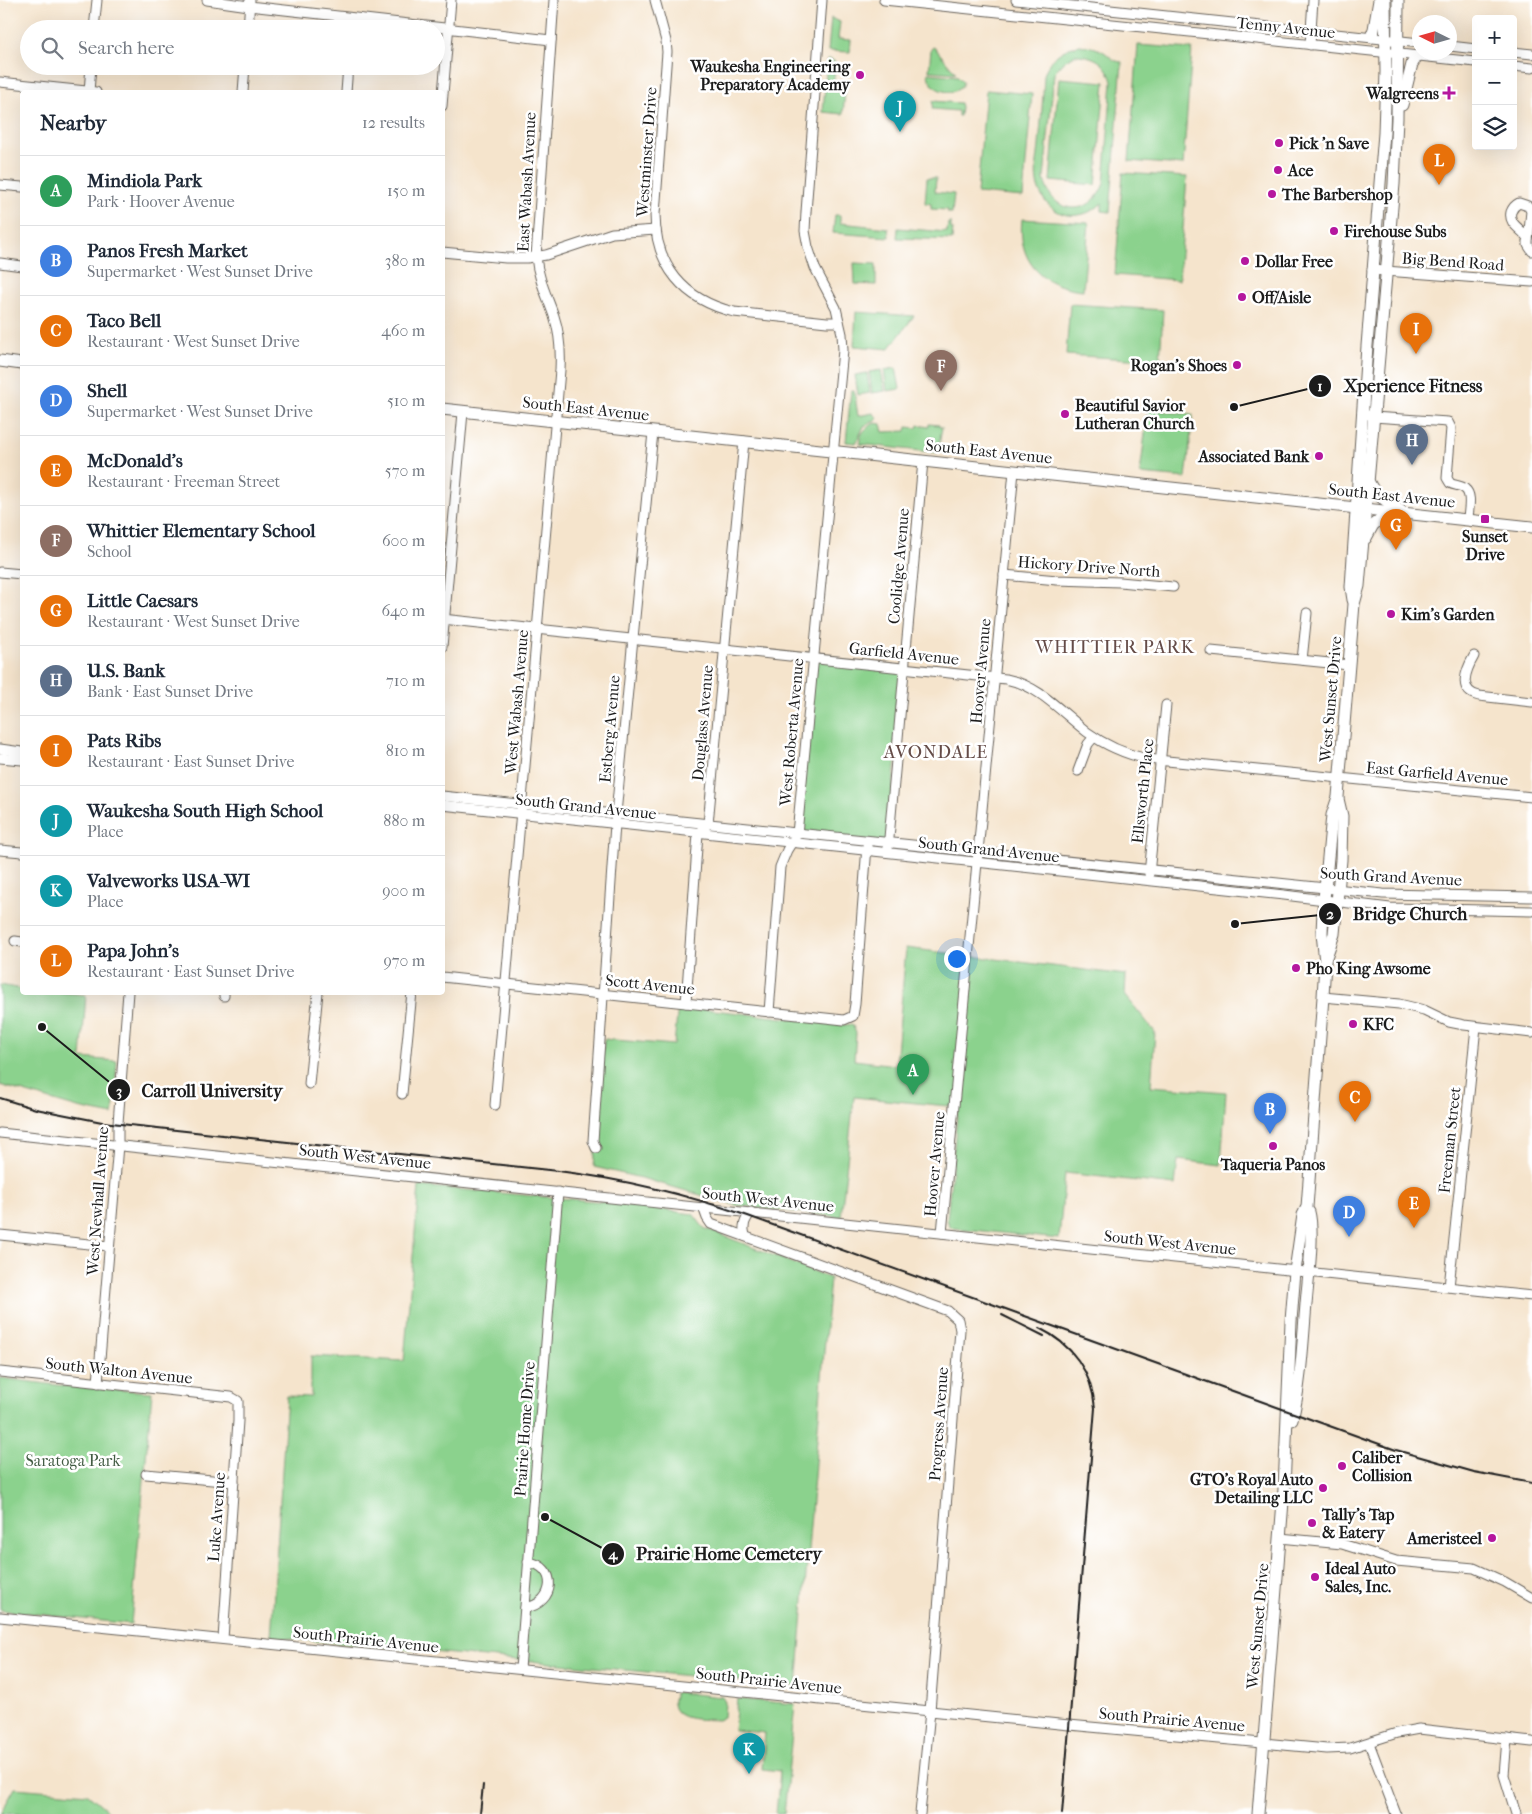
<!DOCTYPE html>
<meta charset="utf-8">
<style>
body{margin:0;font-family:"IM FELL French Canon",serif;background:#f2f2f3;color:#1f2937}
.controls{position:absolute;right:15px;top:15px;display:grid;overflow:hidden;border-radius:5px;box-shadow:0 5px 20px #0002}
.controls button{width:45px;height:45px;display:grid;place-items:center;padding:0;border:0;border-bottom:1px solid #e0e1e3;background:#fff;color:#1f2937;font:25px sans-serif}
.compass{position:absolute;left:1412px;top:15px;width:45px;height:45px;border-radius:50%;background:#fff;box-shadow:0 5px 20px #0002;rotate:275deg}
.you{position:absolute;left:956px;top:958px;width:18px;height:18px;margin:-12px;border:4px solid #fff;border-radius:50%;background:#1a73e8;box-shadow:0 0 0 8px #1a73e833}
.badge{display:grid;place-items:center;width:32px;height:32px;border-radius:50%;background:#ea580c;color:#fff;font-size:16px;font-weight:700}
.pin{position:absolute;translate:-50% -41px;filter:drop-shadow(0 1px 2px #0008)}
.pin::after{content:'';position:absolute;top:26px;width:18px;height:15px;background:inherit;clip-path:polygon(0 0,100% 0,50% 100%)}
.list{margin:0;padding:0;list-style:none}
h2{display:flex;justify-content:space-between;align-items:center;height:65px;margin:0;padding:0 20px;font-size:21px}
h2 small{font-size:16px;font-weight:400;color:#747a83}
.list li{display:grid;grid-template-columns:32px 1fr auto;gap:15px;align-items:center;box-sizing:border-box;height:70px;padding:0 20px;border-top:1px solid #e0e1e3}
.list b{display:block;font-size:19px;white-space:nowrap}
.list p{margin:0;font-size:16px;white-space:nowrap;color:#747a83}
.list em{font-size:16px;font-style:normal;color:#747a83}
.icon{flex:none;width:28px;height:28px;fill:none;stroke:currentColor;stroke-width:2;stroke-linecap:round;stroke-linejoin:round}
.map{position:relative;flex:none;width:1532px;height:1814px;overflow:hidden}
.search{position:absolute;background:#fff;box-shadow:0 5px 20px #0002;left:20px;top:20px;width:425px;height:55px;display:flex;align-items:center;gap:12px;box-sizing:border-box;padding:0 18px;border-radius:28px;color:#747a83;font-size:19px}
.panel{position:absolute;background:#fff;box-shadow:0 5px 20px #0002;left:20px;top:90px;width:425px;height:905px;border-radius:5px}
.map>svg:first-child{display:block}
.green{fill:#8bd28d;stroke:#547754;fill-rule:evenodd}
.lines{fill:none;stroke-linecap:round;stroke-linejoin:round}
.minor-casing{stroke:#68625a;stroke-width:11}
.major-casing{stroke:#68625a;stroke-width:13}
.minor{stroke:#fff;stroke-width:9}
.major{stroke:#fff;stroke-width:11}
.rail{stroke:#1c1c1c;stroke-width:2}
.poi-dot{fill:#b5179e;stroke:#fff;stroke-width:2}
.labels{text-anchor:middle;stroke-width:5;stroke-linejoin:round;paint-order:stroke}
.street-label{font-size:16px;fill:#1c1c1c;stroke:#fff}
.poi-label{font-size:16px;font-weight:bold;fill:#1c1c1c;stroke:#fff;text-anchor:start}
.park-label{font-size:16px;fill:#435c44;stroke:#fff}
.neighbourhood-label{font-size:18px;letter-spacing:1px;fill:#654c48;stroke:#fff}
.leader{fill:none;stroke:#1c1c1c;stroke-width:2}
.callout-dot{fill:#1c1c1c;stroke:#fff;stroke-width:2}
.mark-label{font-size:15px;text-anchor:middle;font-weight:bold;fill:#fff}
.callout-label{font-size:18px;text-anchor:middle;font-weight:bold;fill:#1c1c1c;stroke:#fff;stroke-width:5;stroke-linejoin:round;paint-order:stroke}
</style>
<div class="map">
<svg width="1532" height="1814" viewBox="0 0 1532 1814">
<rect width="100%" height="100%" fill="#fff"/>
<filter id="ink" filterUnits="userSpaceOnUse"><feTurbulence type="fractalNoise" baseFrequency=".02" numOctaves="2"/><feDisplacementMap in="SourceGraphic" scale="10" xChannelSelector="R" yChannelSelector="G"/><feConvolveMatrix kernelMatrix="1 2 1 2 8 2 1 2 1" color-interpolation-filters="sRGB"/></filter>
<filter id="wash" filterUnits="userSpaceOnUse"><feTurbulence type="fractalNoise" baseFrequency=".0096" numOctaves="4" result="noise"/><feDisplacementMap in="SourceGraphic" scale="20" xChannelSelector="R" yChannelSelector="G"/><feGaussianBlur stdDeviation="1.12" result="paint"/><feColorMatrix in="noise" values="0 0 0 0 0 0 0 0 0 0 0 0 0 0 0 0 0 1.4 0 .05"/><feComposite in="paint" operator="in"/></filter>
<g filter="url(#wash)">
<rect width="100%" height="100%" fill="#f5e4cc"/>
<g class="green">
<path d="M831,18l9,4 -2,17 13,1 -1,12 -22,-1z"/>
<path d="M1079,45c9,1 17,2 25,7 8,5 7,9 18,10l-12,150 -8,-1v-8c-9,9 -21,14 -35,12 -14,-3 -25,-14 -29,-28 -4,-13 0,-29 1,-42 2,-23 4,-47 5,-70 5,-17 18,-26 35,-30zM1076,55c19,0 32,9 36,27l-8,101c-12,36 -54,32 -60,-5l10,-104c6,-10 11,-15 22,-19z"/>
<path d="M1138,45l54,4 -9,116 -54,-4z"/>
<path d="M933,47l2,1 21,25 -27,-2 2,-22z"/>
<path d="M829,59l5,2 1,3 -2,27 12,1 -2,22 -20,-2 4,-52z"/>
<path d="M928,73l30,3 5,6c-2,15 -34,13 -35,-9z"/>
<path d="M1059,78l46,4 -9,103 -46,-4z"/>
<path d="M986,90l46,4 -9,103 -46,-4z"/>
<path d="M933,101l27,2 1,4 -1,9h-2v-5l-26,-2z"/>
<path d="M1123,173l64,4 -8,103 -64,-5z"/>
<path d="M927,178h9l-1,14 19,2 -2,19h-4v-3l-17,-1v-5l-6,-1z"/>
<path d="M835,215h5v8l48,5 1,9 -56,-4z"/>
<path d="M1022,219l67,4 -6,67c-41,-3 -66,-29 -61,-71z"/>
<path d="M948,223h3v6h2l-1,11 -55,-2 1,-10 49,4z"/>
<path d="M854,263l22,1v21l-21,-1z"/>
<path d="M1070,304l93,6 -3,51 -94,-6z"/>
<path d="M856,312l58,4 -25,33 -35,-3z"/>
<path d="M896,368l4,21 -13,2 -3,-21z"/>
<path d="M881,370l4,21 -13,2 -3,-21z"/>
<path d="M867,373l3,20 -12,2 -3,-20z"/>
<path d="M851,390h3l4,26 15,-3 4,4v3l-13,6 -8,17 -10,-1z"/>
<path d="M1148,409l45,6 -7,63 -46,-4z"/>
<path d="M875,423l6,1 2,8 23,-1 1,-4 10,1 1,-3 11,2v-3l10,1v2h3l-4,26 -78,-9c-2,-9 6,-17 15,-21z"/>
<path d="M813,659l91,10 -16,174 -91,-10z"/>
<path d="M906,948l220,27 -1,20 30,37 -4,54 75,6 -5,73 -43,-5 -3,25 -110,-12 -6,66 -106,-11 -4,-3 -2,-5 11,-113 -104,-10 -13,120 -106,-12 -90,-26 -51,-12 10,-128 70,6 4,-39 167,19 7,-1 4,9 -2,27 42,5z"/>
<path d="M0,985l22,4v3h34l30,3 -5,63 36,3 -4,54 -35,-7 -78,-23z"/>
<path d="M419,1186l186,16 88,12 11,14 126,50 -33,408 -526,-49 16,-241 24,1v-41l93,5z"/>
<path d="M0,1378l73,9 79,5 -21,232 -131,-14z"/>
<path d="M675,1692l47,5 3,5 -1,15 -6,3c-13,-1 -43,2 -45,-16 -1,-4 1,-8 2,-12z"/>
<path d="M737,1699l58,5 -11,110h-8l4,-43 -18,-2 3,-36 -31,-3z"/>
<path d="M15,1788l73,6 24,20h-112z"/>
</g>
</g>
<g filter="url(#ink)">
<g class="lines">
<g class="minor-casing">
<g id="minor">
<path d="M207,0l42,6 302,34"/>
<path d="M655,0l11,41 1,11 -12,162c0,52 29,86 79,98l93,10h12"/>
<path d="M884,0l592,62"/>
<path d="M1016,0l404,43"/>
<path d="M94,29l3,-29"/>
<path d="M248,29l2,-29"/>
<path d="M1310,45l3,-45"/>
<path d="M1450,46l26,3"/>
<path d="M1513,52l19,2"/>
<path d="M1513,66l19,2"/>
<path d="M0,82l96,10"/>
<path d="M89,92l2,-26"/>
<path d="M243,92l2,-26"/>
<path d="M346,92l2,-26"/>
<path d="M442,106l9,-106"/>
<path d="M0,185l22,2"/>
<path d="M1528,239c-5,-10 -20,-14 -17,-27 2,-5 4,-7 8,-9l9,3 3,5 -3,30v4l4,6"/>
<path d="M442,252l64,6h21l19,-3 66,-22 44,-3"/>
<path d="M0,263l22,3"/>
<path d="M1372,270l160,12"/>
<path d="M1369,415l4,2 75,5 3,6 -4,50 3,5c4,3 11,2 15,6 8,6 3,22 3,31"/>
<path d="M0,572l22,2"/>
<path d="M1004,575l53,5 63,2 53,5"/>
<path d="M442,619l564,60c34,7 55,33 81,53 19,14 38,22 60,27l385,38"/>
<path d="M442,647l21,-235"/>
<path d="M1211,651l138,14"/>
<path d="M1474,656c-8,14 -17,35 5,40l53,6"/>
<path d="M1302,660l5,-47"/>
<path d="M0,749l22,3"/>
<path d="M0,758l22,2"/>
<path d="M1078,771l10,-27 6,-7"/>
<path d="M442,796l941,98 149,3"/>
<path d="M442,805l842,90 106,13 142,3"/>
<path d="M888,849l35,-388"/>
<path d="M0,850l22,2"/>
<path d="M1149,874l17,-169"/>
<path d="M15,941l7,1"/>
<path d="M442,977l402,43 9,-4 2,-12 12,-158"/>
<path d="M224,996v-4"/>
<path d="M1323,997l76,7 25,6 25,12 15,3 68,8"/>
<path d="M686,1003l12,-170 10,-9 36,-383"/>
<path d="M769,1012l11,-145 7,-17 10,-16 46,-484 -1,-16 -6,-26 -21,-40 -7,-21 -3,-16 1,-19 16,-212"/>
<path d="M309,1084l9,-92"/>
<path d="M402,1094l10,-102"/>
<path d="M495,1105l65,-735c1,-18 0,-36 -6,-54 -7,-20 -16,-38 -18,-59l18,-257"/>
<path d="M0,1133l1532,163"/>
<path d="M596,1148l-3,-7 22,-317 38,-392"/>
<path d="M703,1207l4,11 4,6 237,87 10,9 2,10 -30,381 -10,103"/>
<path d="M942,1233l72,-762"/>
<path d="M0,1235l109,11"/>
<path d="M745,1236c-3,-10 0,-16 6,-24"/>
<path d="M1449,1287l27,-260"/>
<path d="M0,1372l231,25 7,4v20l-15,218"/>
<path d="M98,1383l20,-238v-22l10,-131"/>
<path d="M146,1474l88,8"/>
<path d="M1280,1538l62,6 54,17 78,7 31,14 27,16"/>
<path d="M525,1608c31,-5 33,-42 3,-46"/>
<path d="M0,1617l1069,108 258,24 23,-1 47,-15 22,-4 113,13"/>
<path d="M520,1669l38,-477"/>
<path d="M1507,1739l-3,36 12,39"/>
<path d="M1369,1743l27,71"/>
</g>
</g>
<g class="major-casing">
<g id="major">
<path d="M1371,37l3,-8 5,-29"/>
<path d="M1402,105l10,-41 5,-8"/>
<path d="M0,361l22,3"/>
<path d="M442,409l1090,118"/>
<path d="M1368,481l7,12 26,18"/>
<path d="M1366,538l7,-13 17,-14"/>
<path d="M1353,600l-2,-13 16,-241 17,-213 2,-61 -1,-72"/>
<path d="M1325,960l9,-26 7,-74 1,-44 -4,-17"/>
<path d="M1292,1420c10,-41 11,-85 15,-127 2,-20 7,-63 2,-81"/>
<path d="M1258,1814l26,-325 7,-168 4,-50 8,-56 4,-8 16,-210 2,-35 -3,-29 1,-23 9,-95 6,-18 16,-193 5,-18 35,-402 3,-66 1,-118"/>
</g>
</g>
<use href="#minor" class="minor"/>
<use href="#major" class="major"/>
<g class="rail">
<path d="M0,1098l36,11 66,13 456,49c65,8 127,23 190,45l648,234 78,22 58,11"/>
<path d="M1002,1315l42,21"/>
<path d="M1039,1328c33,16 53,44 56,80l-33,406"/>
<path d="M480,1814l3,-29"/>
</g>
</g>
</g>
<g class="poi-dot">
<circle cx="860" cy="75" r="5"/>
<path d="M1446.5 85.5h5v5h5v5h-5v5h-5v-5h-5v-5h5z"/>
<circle cx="1279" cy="143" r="5"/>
<circle cx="1278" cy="170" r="5"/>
<circle cx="1272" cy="194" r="5"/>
<circle cx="1334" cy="231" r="5"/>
<circle cx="1245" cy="261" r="5"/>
<circle cx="1242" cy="297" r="5"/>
<circle cx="1237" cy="365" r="5"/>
<circle cx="1065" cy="414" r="5"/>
<circle cx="1319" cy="456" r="5"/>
<rect x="1480" y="514" width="10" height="10" rx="2.5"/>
<circle cx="1391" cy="614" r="5"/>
<circle cx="1296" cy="968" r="5"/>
<circle cx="1353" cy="1024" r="5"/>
<circle cx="1273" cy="1146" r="5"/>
<circle cx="1342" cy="1466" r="5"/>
<circle cx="1323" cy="1488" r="5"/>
<circle cx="1312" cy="1523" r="5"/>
<circle cx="1492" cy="1538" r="5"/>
<circle cx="1315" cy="1577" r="5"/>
</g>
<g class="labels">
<g class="street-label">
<text transform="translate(1286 27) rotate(6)" y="6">Tenny Avenue</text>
<text transform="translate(646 152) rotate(-86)" y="6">Westminster Drive</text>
<text transform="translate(526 182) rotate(-87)" y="6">East Wabash Avenue</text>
<text transform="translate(1453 261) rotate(4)" y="6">Big Bend Road</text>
<text transform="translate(586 408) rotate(6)" y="6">South East Avenue</text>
<text transform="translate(989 451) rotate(6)" y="6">South East Avenue</text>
<text transform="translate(1392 495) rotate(6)" y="6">South East Avenue</text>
<text transform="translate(898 566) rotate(-85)" y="6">Coolidge Avenue</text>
<text transform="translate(1089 566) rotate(4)" y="6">Hickory Drive North</text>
<text transform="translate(904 653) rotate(6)" y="6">Garfield Avenue</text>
<text transform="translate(980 671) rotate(-85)" y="6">Hoover Avenue</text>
<text transform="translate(1330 699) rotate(-85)" y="6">West Sunset Drive</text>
<text transform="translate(516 702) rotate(-85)" y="6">West Wabash Avenue</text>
<text transform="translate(702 723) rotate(-85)" y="6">Douglass Avenue</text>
<text transform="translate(609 729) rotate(-85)" y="6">Estberg Avenue</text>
<text transform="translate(791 732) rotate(-85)" y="6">West Roberta Avenue</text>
<text transform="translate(1437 773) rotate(5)" y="6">East Garfield Avenue</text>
<text transform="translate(1142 791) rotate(-84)" y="6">Ellsworth Place</text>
<text transform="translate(586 806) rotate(6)" y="6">South Grand Avenue</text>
<text transform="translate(989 849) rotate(6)" y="6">South Grand Avenue</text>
<text transform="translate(1391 876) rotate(3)" y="6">South Grand Avenue</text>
<text transform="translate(650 984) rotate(6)" y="6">Scott Avenue</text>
<text transform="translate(1449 1140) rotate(-84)" y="6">Freeman Street</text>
<text transform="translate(365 1156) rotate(6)" y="6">South West Avenue</text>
<text transform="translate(934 1164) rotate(-85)" y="6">Hoover Avenue</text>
<text transform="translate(768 1199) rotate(6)" y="6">South West Avenue</text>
<text transform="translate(97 1201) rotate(-86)" y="6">West Newhall Avenue</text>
<text transform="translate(1170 1242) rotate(6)" y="6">South West Avenue</text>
<text transform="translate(119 1370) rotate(6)" y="6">South Walton Avenue</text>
<text transform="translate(938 1424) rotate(-86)" y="6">Progress Avenue</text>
<text transform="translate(524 1429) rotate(-86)" y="6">Prairie Home Drive</text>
<text transform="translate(216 1517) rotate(-86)" y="6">Luke Avenue</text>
<text transform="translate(1257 1626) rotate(-85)" y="6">West Sunset Drive</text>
<text transform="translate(366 1639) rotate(6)" y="6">South Prairie Avenue</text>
<text transform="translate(769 1680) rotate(6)" y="6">South Prairie Avenue</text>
<text transform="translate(1172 1719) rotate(5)" y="6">South Prairie Avenue</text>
</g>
<g class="poi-label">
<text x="850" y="72" text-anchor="end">Waukesha Engineering<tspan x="850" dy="18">Preparatory Academy</tspan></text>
<text x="1439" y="99" text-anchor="end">Walgreens</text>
<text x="1289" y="149">Pick 'n Save</text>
<text x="1288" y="176">Ace</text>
<text x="1282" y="200">The Barbershop</text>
<text x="1344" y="237">Firehouse Subs</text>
<text x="1255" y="267">Dollar Free</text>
<text x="1252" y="303">Off/Aisle</text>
<text x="1227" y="371" text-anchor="end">Rogan's Shoes</text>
<text x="1075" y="411">Beautiful Savior<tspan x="1075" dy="18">Lutheran Church</tspan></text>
<text x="1309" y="462" text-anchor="end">Associated Bank</text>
<text x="1485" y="542" text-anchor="middle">Sunset<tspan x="1485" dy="18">Drive</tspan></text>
<text x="1401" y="620">Kim's Garden</text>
<text x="1306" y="974">Pho King Awsome</text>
<text x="1363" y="1030">KFC</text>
<text x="1273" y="1170" text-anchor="middle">Taqueria Panos</text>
<text x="1352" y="1463">Caliber<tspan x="1352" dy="18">Collision</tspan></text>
<text x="1313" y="1485" text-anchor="end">GTO's Royal Auto<tspan x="1313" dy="18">Detailing LLC</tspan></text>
<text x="1322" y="1520">Tally's Tap<tspan x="1322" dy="18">&amp; Eatery</tspan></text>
<text x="1482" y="1544" text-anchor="end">Ameristeel</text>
<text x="1325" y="1574">Ideal Auto<tspan x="1325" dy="18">Sales, Inc.</tspan></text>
</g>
<g class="park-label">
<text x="73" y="1466">Saratoga Park</text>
</g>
<g class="neighbourhood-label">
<text x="1115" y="653">WHITTIER PARK</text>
<text x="936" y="758">AVONDALE</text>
</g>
</g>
<path class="leader" d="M1234 407L1320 386M1235 924L1330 914M42 1027L119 1090M545 1517L613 1554"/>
<g class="callout-dot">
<circle cx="1234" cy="407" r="5"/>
<circle cx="1235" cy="924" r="5"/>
<circle cx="42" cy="1027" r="5"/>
<circle cx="545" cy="1517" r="5"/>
<circle cx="1320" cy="386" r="12"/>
<circle cx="1330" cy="914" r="12"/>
<circle cx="119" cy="1090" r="12"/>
<circle cx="613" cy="1554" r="12"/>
</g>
<g class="mark-label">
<text x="1320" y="391">1</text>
<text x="1330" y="919">2</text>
<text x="119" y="1096">3</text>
<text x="613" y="1559">4</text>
</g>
<g class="callout-label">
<text x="1413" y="392">Xperience Fitness</text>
<text x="1410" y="920">Bridge Church</text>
<text x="212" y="1097">Carroll University</text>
<text x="729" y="1560">Prairie Home Cemetery</text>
</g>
</svg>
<div class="controls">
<button>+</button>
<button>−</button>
<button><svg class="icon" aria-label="layers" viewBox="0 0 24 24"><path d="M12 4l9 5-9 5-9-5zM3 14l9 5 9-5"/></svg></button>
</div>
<svg class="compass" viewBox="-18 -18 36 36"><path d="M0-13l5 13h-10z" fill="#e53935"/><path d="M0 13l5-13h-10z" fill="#747a83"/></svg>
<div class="you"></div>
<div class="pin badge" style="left:913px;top:1095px;background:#2e9e5b">A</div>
<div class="pin badge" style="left:1270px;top:1134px;background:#3f7fe0">B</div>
<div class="pin badge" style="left:1355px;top:1122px;background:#e8710a">C</div>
<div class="pin badge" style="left:1349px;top:1237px;background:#3f7fe0">D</div>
<div class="pin badge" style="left:1414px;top:1228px;background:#e8710a">E</div>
<div class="pin badge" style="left:941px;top:391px;background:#8d6e63">F</div>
<div class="pin badge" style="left:1396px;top:550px;background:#e8710a">G</div>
<div class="pin badge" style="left:1412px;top:465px;background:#5c6f8a">H</div>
<div class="pin badge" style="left:1416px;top:354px;background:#e8710a">I</div>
<div class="pin badge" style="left:900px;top:132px;background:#0f9aa8">J</div>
<div class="pin badge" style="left:749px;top:1774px;background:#0f9aa8">K</div>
<div class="pin badge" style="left:1439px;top:185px;background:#e8710a">L</div>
<div class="search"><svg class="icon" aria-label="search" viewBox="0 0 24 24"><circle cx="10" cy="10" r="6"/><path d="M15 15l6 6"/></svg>Search here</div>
<section class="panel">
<h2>Nearby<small>12 results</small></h2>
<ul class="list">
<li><span class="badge" style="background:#2e9e5b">A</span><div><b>Mindiola Park</b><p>Park · Hoover Avenue</p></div><em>150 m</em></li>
<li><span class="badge" style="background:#3f7fe0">B</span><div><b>Panos Fresh Market</b><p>Supermarket · West Sunset Drive</p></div><em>380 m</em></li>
<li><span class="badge" style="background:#e8710a">C</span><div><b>Taco Bell</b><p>Restaurant · West Sunset Drive</p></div><em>460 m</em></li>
<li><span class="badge" style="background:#3f7fe0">D</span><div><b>Shell</b><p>Supermarket · West Sunset Drive</p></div><em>510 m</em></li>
<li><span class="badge" style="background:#e8710a">E</span><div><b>McDonald's</b><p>Restaurant · Freeman Street</p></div><em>570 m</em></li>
<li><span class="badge" style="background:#8d6e63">F</span><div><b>Whittier Elementary School</b><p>School</p></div><em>600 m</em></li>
<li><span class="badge" style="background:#e8710a">G</span><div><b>Little Caesars</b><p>Restaurant · West Sunset Drive</p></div><em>640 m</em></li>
<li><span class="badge" style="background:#5c6f8a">H</span><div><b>U.S. Bank</b><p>Bank · East Sunset Drive</p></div><em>710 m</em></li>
<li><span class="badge" style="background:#e8710a">I</span><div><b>Pats Ribs</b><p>Restaurant · East Sunset Drive</p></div><em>810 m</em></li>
<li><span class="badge" style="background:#0f9aa8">J</span><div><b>Waukesha South High School</b><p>Place</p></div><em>880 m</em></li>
<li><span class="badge" style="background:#0f9aa8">K</span><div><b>Valveworks USA-WI</b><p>Place</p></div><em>900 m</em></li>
<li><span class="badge" style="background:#e8710a">L</span><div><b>Papa John's</b><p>Restaurant · East Sunset Drive</p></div><em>970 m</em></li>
</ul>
</section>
</div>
